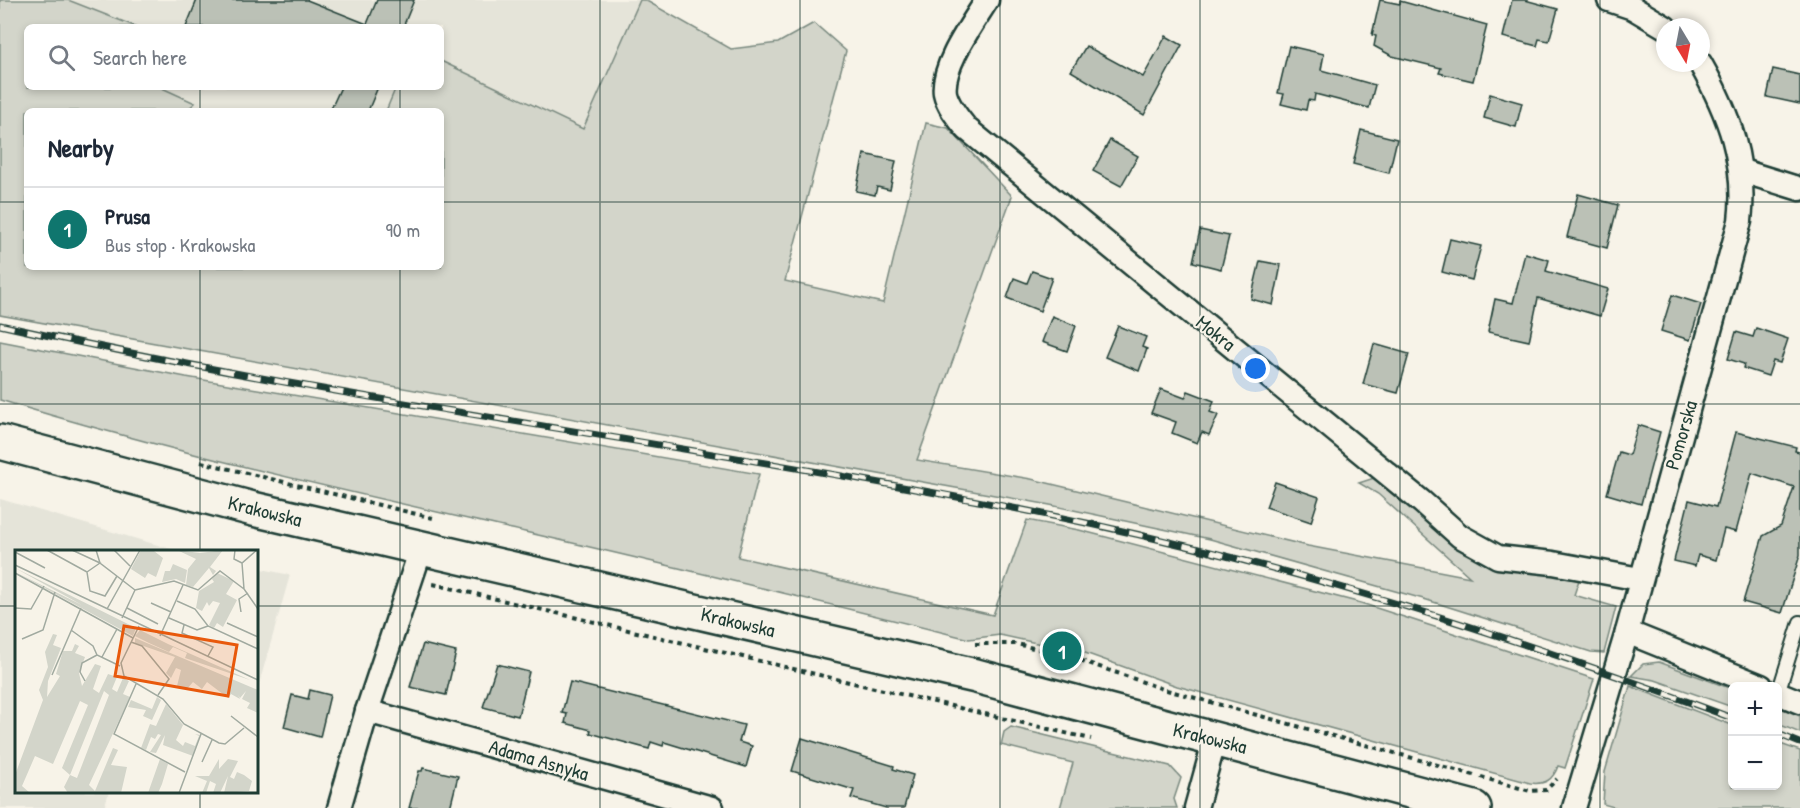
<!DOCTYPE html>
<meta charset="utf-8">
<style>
body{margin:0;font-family:"Patrick Hand",sans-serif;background:#f2f2f3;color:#1f2937}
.controls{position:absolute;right:18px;bottom:18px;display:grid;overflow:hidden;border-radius:9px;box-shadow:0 3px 9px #0003}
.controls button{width:54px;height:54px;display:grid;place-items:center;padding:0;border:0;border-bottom:2px solid #e0e1e3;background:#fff;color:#1f2937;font:30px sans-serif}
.compass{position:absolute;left:1656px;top:18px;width:54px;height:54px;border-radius:50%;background:#fff;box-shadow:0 3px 9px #0003;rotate:170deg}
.you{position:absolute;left:1256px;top:369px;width:21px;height:21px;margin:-15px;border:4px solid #fff;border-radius:50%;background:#1a73e8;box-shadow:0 0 0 9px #1a73e833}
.badge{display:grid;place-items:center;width:39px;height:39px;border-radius:50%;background:#0f766e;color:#fff;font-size:20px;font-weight:700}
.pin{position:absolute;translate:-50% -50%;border:3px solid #fff;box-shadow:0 2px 6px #0006}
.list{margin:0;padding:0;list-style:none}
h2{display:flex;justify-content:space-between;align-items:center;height:78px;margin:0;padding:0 24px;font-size:26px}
h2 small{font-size:20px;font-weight:400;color:#747a83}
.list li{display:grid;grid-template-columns:39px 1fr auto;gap:18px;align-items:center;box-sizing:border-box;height:84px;padding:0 24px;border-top:2px solid #e0e1e3}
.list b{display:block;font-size:22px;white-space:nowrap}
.list p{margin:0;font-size:20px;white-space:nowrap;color:#747a83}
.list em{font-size:20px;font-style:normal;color:#747a83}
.icon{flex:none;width:33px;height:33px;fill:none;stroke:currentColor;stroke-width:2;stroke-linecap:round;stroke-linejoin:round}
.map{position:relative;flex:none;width:1800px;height:808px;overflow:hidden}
.search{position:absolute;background:#fff;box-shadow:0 3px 9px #0003;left:24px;top:24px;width:420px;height:66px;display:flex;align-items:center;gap:15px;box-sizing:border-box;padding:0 21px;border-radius:9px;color:#747a83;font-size:22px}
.panel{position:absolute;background:#fff;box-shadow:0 3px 9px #0003;left:24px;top:108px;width:420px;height:162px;border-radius:9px}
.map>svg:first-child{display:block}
.built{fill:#e5e4d9}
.green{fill:#d3d5ca;stroke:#79897f;stroke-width:1.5}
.building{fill:#bbc1b6;stroke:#1f3d34;stroke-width:1.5}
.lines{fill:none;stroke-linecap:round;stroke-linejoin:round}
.service-casing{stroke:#1f3d34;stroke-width:16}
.minor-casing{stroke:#1f3d34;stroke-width:27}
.secondary-casing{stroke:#1f3d34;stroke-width:38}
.path{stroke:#1f3d34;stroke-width:4;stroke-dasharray:4.5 4.5;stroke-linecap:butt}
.service{stroke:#f7f3e8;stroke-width:12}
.minor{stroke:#f7f3e8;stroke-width:22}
.secondary{stroke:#f7f3e8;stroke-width:33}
.rail-casing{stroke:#1f3d34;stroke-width:7}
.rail{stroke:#f7f3e8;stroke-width:4.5;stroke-dasharray:14;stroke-linecap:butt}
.grid{fill:none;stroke:#1f3d34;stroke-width:1.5;stroke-opacity:0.55}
.labels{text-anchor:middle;stroke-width:4.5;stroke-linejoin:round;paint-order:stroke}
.street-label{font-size:20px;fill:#1f3d34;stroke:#f7f3e8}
.inset-road{fill:none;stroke:#a1aaa0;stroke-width:1.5}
.view{fill:#e8590c;fill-opacity:0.15;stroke:#e8590c;stroke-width:3}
.inset-edge{fill:none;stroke:#1f3d34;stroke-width:3}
</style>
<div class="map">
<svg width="1800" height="808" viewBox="0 0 1800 808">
<rect width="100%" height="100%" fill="#f7f3e8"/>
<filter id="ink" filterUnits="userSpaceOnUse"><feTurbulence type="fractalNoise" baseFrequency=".0167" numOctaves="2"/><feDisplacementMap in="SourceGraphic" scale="12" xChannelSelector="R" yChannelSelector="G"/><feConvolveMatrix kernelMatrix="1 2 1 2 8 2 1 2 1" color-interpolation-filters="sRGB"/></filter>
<g filter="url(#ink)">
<g class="built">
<path d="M68,0h572l-57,129 -142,-68v-34h-304z"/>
<path d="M160,87h236l-10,24h-200l9,-9z"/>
<path d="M0,499l178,52 -162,1v240h93l-5,16h-104z"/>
<path d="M257,568l33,7 -33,116 -1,-123z"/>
</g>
<g class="green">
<path d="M0,0h68l69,27h-110v60h133l35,16 -9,8h-159v156h414v-156h-55l10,-24h45v-26l142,68 57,-129h5l86,49 47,-6 36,-20 32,28 -61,230 98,22 43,-180 22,5 64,68 -95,264 114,19 277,67 162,31 -92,-83 -19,-11 21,-7 99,83 102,15 -7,21 42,12 -12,46 -13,-1 -164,-52 -217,-61 -160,-34 -1050,-190z"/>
<path d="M0,341l186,36 573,97 -21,83 255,58 34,-95 52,10 282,73 233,76 -29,89 -7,-2c-5,14 -13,19 -28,17l-353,-97 -103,-37 2,-7 -19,-4 -2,9 -55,-12 -31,4c-148,-37 -296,-73 -444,-107 -176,-40 -352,-79 -525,-132z"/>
<path d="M1659,662l73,27v18l-77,-27 -24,-4 12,-12z"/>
<path d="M1630,686l102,39v61h46v-43l22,8v57h-183l-14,-4 2,-32z"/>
<path d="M1778,707l22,9v17l-22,-9z"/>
<path d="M1011,727l159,39 11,12 -7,21 3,9h-117l13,-45 -72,-18 3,-13z"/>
</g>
<g class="building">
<path d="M197,0h110l60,24 10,-24h37l-11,27h-217z"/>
<path d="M1380,0l20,4v-3l87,24 -14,56 -34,-8 2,-5 -49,-12 -18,-10 2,-10 -4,-1z"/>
<path d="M1512,0h13l33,9 -9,32 -10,-2 -2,7 -34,-9z"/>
<path d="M1166,36l16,9 -38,70 -73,-44 15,-25 57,31z"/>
<path d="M1289,46l35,8 -3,16 54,15 -6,23 -54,-14 -1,7 -6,-1 -2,10 -25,-6 3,-10 -6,-1z"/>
<path d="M1773,69l27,6v29l-33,-7z"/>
<path d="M341,87h37l-10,24h-38z"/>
<path d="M1490,94l32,9 -6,24 -32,-9z"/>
<path d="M1361,130l36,9 -8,34 -36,-9z"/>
<path d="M1110,140l28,16 -17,30 -28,-15z"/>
<path d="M864,154l32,7 -6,29 -13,-3 -2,8 -19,-4z"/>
<path d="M1578,194l40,11 -11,43 -40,-11z"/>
<path d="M1200,230l29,6 -8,33 -28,-7z"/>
<path d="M1450,239l31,7 -9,34 -30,-8z"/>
<path d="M1525,253l24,7 -3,11 62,18 -8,27 -62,-18 -9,43 -41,-9 7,-33 18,4z"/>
<path d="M1260,261l21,4 -8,40 -22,-6z"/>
<path d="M1032,271l20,7 -12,33 -33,-13 7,-20 13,5z"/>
<path d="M1672,295l29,9 -11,36 -29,-9z"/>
<path d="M1052,316l24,10 -9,25 -25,-9z"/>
<path d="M1118,326l28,11 -4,10 5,2 -8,22 -34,-14z"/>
<path d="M1756,328l32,11 -8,24 -7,-2 -5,15 -25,-8 1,-4 -16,-5 8,-27 17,5z"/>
<path d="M1374,344l35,10 -11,39 -35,-9z"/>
<path d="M1161,389l24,9 3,-7 26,10 -4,11 8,3 -9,20 -7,-3 -5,11 -25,-10 4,-11 -25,-9z"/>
<path d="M1638,425l22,7 -19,72 -34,-10 12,-42 10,3z"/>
<path d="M1736,432l60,15 -1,4 5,1v103l-18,58 -39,-11 20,-66 18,-10 13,-39 -42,-14 -16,59 -12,-3 -8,31 -18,-5 -3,11 -21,-5 15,-61 27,7z"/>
<path d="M1275,482l44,15 -8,25 -45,-15z"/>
<path d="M423,644l33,8 -10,43 -36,-8z"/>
<path d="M497,664l32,8 -11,44 -35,-9z"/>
<path d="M570,682l174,43 -5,17 13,4 -6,21 -82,-25 -1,4 -12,-4 -2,7 -59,-16 1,-3 -26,-7 2,-9 -5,-1z"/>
<path d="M310,690l20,5 -10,42 -36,-10 8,-32 16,4z"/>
<path d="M802,738l92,28 -1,3 20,6 -9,33h-18l-35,-10 3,-8 -62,-19z"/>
<path d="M423,768l35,8 -8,32h-41l10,-37h3z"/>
</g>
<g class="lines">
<g class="service-casing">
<path id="service" d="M1778,693l22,-71"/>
</g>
<g class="minor-casing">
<g id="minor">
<path d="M987,0c-14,23 -46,66 -42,93 3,14 14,26 22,36l455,373 38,34 38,21 55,6 87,16"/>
<path d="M1609,0l24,8 32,19"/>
<path d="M1742,171l58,18"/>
<path d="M421,549l-54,162 345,97"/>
<path d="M1627,632l134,54"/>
<path d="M1778,693l22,9"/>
<path d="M339,808l28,-97"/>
<path d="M1196,808l19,-69"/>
<path d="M1574,808l53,-176 113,-411c7,-59 -11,-107 -40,-158"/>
</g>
</g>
<g class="secondary-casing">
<path id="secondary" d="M0,442l253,67 723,167 498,132"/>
</g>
<g class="path">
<path d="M201,462l232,56"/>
<path d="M433,584l658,155"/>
<path d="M975,644h42l57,14 89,31 311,86"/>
<path d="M1481,777l49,14 16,-1 11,-11"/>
</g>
<use href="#service" class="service"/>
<use href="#minor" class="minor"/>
<use href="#secondary" class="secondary"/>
<g class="rail-casing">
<g id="rail">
<path d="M0,325c361,82 730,122 1091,199 222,48 429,115 641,194"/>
<path d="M1778,734l22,9"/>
</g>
</g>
<use href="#rail" class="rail"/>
</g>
</g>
<path class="grid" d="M200,0v27M400,0v27M600,0v808M800,0v808M1000,0v808M1200,0v808M1400,0v808M1600,0v808M200,87v24M400,87v24M0,202h27M441,202h1359M200,267v285M400,267v541M0,404h1800M0,606h16M256,606h1544M200,792v16"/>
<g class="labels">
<g class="street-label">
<text transform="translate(1216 333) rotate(39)" y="7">Mokra</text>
<text transform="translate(1681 435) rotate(-74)" y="7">Pomorska</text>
<text transform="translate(265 511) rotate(14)" y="7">Krakowska</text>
<text transform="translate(738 622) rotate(13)" y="7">Krakowska</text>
<text transform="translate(1210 738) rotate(14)" y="7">Krakowska</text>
<text transform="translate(539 760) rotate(16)" y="7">Adama Asnyka</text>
</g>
</g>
<g transform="translate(15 550)">
<rect width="243" height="243" fill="#f7f3e8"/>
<path d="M126,0l13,1 9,7 -7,19 -8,-4 -3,5 -14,-9zM162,0l23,3 23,-3 -13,17 6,4 -3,4 -4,-7 -16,19 -7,-2 2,-16 8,-10zM158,14l14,6 -2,13 -9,-4 -14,3 3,-11h5zM0,18l121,60 -3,8 -118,-64 67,33zM202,23l17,8 -8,13 11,6 -14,27 -6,-4 -3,5 -5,-3 11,-22 -7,-2 -4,5 -2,-4 -5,9 -6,-3 3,-17 15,-9 -2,-3zM125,80l28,14 82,36 -65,-22 2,-5 -14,-6 -4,5 -20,-9 -14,-7zM38,84l4,1 -4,10 8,3 -13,33 -1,16 13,-21 -4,-2 7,-23h9l3,-7 4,2 -4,7 10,4 -6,16 3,13 13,-22 6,2 -8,23 6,4 9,-19 9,3 -5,12 5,3 6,-14 6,3 -6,13 7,3 -41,88 6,6 18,-43 5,2 -7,15 16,2 -6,26h-53l-4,-6 6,-12 -8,-7 26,-63 -8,-4 -27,63 -18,-8 -13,30 8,7h-15v-18l28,-75 -4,-10 9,-23 -3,-15zM89,141l5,4 -32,83 -7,-3zM120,88l123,52v23l-11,-5 3,-5 -8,-4 4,-8 -6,7 -2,-3 2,4 -9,-5 -3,4 -21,-16 -5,7 -9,-7 -6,7 -10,-3 4,-16 -5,-2 -5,10 -5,-5 9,-16 -40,-14zM142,147l4,3 -9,20 -9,-4 3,-6 -18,-3 3,-7 21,9zM151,154l17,21 -7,15 7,6 2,-4 10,4 4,-10 -4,-2 5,1 -7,21 -30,-11 2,-10 -9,18 -6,-1 11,-17 -3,-1 -3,5 -4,-2 -5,13 -5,-2 9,-24 6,2zM145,209l8,5 -6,20 -4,9h-10zM204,209v10l9,-10 10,2 -8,16 4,2 3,-7 7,3 8,6 -3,10 -25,2 4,-17 -8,17h-7l3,-9 -6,-3 -4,12h-4l5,-12 -12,-5h14z" fill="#d3d5ca" fill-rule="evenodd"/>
<path class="inset-road" d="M32,0l40,22M57,0l28,13 -13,9 3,19 15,5 12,-20M81,0l4,13 35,27M99,0l16,16M220,0l-1,9 8,4 15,-13M0,2l30,16M227,13l2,26 14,20M0,15l243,115M0,23l118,65M120,40l39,-9 24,9 22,-19 24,18M162,51l18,8 13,17 50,23M136,53l20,9M0,58l16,1 13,-23M112,58l31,16M92,59l33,-59M226,62l-2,-13 9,-6M107,68l13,-28M154,68l28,12 11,-4M212,73l31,14M169,75l-2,8 31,14 -5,9M124,76l-18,37 3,13 39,23 21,25 35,19 6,1 19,-16M56,80l22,16 4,9 23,11M145,86l23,-51M7,89l21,-9 12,-38M116,92l11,4 27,33 -11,16M87,107l15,-28M37,125l29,-67M70,131l-5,-9 2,-9 15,-8M121,134l-22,50 71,38M216,166l27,21M187,212l10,-22M164,243l22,-59"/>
<path class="view" d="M109,76l113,19 -9,51 -113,-20z"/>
<rect width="243" height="243" class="inset-edge"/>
</g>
</svg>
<div class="controls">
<button>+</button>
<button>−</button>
</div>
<svg class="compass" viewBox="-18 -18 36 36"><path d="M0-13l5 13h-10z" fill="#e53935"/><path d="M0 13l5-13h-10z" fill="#747a83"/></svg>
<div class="you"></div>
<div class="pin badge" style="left:1062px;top:651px">1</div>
<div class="search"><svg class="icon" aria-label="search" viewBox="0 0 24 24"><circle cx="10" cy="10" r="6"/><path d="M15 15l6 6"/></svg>Search here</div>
<section class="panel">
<h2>Nearby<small></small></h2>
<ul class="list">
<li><span class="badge">1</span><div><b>Prusa</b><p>Bus stop · Krakowska</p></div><em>90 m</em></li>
</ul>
</section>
</div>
